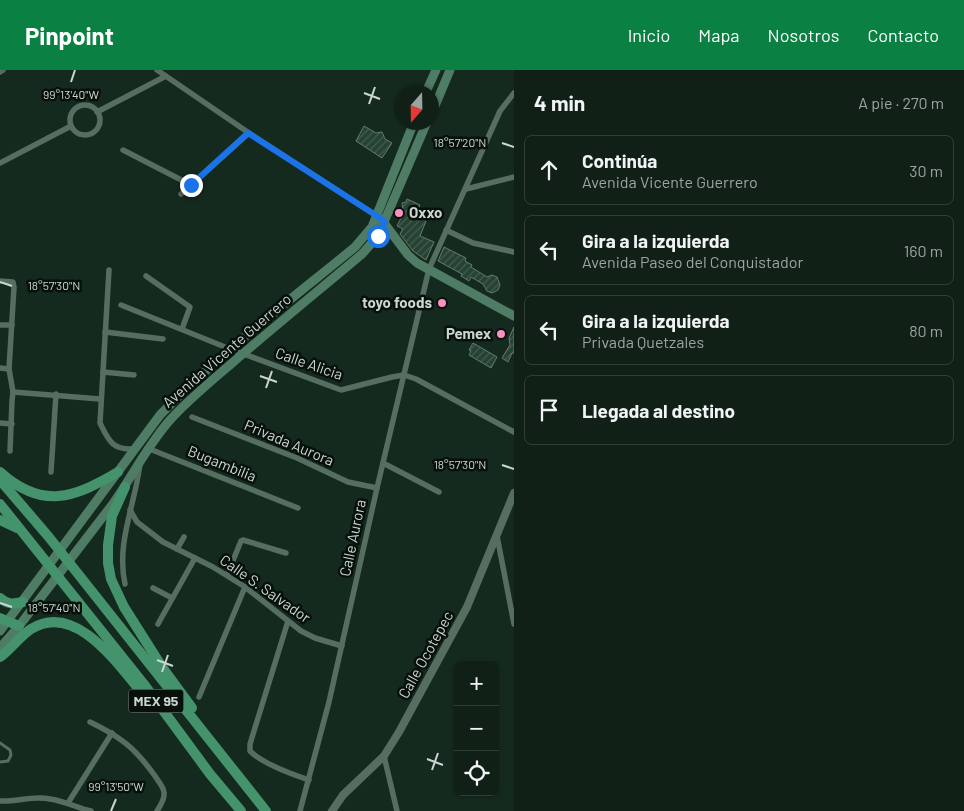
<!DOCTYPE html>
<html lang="es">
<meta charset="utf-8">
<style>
body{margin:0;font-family:Barlow,sans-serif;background:#192820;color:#f1f3f6}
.controls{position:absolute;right:15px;bottom:15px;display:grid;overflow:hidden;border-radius:8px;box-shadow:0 1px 4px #0004}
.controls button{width:45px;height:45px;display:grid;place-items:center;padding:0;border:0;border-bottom:1px solid #303e36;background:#102017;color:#f1f3f6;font:25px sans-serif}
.compass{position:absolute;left:394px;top:15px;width:45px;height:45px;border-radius:50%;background:#102017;box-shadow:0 1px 4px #0004;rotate:200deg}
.stop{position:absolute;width:15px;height:15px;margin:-11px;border:4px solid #1a73e8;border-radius:50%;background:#fff}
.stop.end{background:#1a73e8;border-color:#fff;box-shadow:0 1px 5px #0008}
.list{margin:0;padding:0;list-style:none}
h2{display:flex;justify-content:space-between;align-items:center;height:65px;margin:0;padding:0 20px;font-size:21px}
h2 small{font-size:16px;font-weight:400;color:#9ca3a1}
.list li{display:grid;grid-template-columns:32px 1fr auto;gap:15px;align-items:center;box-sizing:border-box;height:70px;margin:0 10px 10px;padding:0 10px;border:1px solid #303e36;border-radius:8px}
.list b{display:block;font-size:19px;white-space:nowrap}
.list p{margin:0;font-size:16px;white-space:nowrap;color:#9ca3a1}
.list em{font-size:16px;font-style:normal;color:#9ca3a1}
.icon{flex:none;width:28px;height:28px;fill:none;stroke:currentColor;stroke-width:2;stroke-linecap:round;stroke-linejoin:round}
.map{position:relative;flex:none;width:514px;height:741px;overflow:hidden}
header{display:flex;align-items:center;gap:30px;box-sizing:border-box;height:70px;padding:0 25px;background:#0b8043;color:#fff}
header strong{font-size:24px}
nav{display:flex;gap:28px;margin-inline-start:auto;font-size:18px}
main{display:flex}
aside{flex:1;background:#102017}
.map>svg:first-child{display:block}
.building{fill:url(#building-hatch);stroke:#647b6e}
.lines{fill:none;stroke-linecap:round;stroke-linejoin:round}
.service{stroke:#566e60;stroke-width:3}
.minor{stroke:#566e60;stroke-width:5.5}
.tertiary{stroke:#566e60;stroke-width:8}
.secondary{stroke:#4f7c65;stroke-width:9}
.trunk{stroke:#44936d;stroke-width:10}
.route{stroke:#1a73e8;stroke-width:6}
.ticks{fill:none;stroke:#cad6cf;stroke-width:2}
.poi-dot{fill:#fc8fc1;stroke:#07100b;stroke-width:2}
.labels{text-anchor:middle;stroke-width:5;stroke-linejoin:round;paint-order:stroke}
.shield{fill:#07100b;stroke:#909b94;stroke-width:1}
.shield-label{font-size:14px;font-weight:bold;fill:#cad6cf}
.poi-label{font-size:15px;font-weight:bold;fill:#cad6cf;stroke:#07100b;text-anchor:end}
.street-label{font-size:15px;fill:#cad6cf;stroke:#07100b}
.ticks-label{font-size:12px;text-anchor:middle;fill:#cad6cf;stroke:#07100b;stroke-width:5;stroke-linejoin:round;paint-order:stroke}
</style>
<header>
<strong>Pinpoint</strong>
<nav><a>Inicio</a><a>Mapa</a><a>Nosotros</a><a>Contacto</a></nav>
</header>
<main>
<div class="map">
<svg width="514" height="741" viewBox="0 0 514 741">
<defs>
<pattern id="building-hatch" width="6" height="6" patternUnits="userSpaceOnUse" patternTransform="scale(1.25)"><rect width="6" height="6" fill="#254233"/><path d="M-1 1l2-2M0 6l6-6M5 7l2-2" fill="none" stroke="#435d50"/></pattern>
</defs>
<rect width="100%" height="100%" fill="#152a1f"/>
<g class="building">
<path d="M364,56l12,7 6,-1 3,7 7,4 -10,15 -26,-17z"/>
<path d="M407,129l13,6 -5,11 11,5 -6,15 14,6 -8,18 -13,-9 -13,-17 3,-5 -6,-3 5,-10 -7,-3 2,-5 6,3 -1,-8 4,-1z"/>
<path d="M444,177l22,11 -1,3 7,4 -1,2 16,10 5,-2 5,2 3,8 -2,5 -6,3 -5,-2 -4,-7 -12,-7 -2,4 -8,-5 1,-2 -24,-13z"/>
<path d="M514,257v26h-2l-4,9 -6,-4 8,-13 -1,-7z"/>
<path d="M473,273l24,14 -6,11 -22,-13 2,-4 -2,-1z"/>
</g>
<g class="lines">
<path class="service" d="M0,673l10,7 1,5 -3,6 -8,1"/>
<g class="minor">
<path d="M157,0l92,63 128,83"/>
<path d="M0,2l3,-2"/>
<circle cx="85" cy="50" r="15"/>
<path d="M97,42l69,-36"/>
<path d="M123,80l68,35"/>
<path d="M0,93l71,-37"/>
<path d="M466,119l48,-12"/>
<path d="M181,124l68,-61"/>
<path d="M446,160l27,13 41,9"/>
<path d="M109,200l-9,153c9,18 12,27 34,26"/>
<path d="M146,206l44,31 -8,22"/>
<path d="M0,211l13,1 1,5 -5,82 4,23 -1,9 -2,50"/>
<path d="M121,235l104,42 116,43 51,-13 12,-2 12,4 98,53"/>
<path d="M0,255h12"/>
<path d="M105,262l58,7"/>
<path d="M0,298l9,1"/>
<path d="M103,302l31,3"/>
<path d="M13,322l87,7"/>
<path d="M192,347l105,41 51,24 29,6"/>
<path d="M0,353l12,1"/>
<path d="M147,378l151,60"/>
<path d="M383,393l56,29"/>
<path d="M51,402l5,-78"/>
<path d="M130,440l7,12 26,20 50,25 32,20 56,44 14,7 27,8"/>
<path d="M497,466l17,88"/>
<path d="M177,479l7,-12"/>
<path d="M227,505l14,-34 2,-1 43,13"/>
<path d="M125,514c-9,-41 10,-79 15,-120"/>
<path d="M153,518l19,10"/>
<path d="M288,551l-38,123v7c13,13 41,23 59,29"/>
<path d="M158,554l37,-66"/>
<path d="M199,627l46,-110"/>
<path d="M90,652c31,15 45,26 65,54 3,5 9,11 9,17 1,6 -4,13 -7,18"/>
<path d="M384,686l13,55"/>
<path d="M0,731c17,1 33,-6 50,-2 15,2 27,9 41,12"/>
<path d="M68,733l44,-70"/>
<path d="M300,741l29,-109 48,-214 52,-219 71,-158 14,-18"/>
</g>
<path class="tertiary" d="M332,741l11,-16 41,-39 15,-24 68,-125 47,-114"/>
<g class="secondary">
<path d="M426,22l10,-22"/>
<path d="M432,43l18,-43"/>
<path d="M381,149l27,36 9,8 97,53"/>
<path d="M0,561l160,-216c60,-62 129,-114 195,-168l17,-20 42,-105"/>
<path d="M0,578l19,-22 93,-121c20,-28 35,-59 58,-85 18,-20 40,-38 61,-56 43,-37 87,-73 131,-110l16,-18 49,-114"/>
</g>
<g class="trunk">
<path d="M0,402c42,38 74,26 118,0"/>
<path d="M0,410l48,56 218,275"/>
<path d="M125,417l-13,29 -4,29v18l3,16 13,28 38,60 30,41"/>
<path d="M0,434l143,179 67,91 31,37"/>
<path d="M0,450l17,8"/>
<path d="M0,528c8,7 13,6 23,4"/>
<path d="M0,548l19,8"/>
<path d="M0,587c11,-8 20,-21 31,-28 45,-28 87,36 112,65"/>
</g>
</g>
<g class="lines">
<path class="route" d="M191,115l57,-52 129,83 8,6 -7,14"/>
</g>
<path class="ticks" d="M71,12l4,-12M364,23l16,6M369,34l6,-17M502,73l12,4M0,212l12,4M260,306l17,6M266,318l6,-17M502,395l12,4M0,533l12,4M157,590l16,6M162,602l6,-17M427,689l16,6M432,700l6,-17M111,741l5,-12"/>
<g class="poi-dot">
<circle cx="399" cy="143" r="5"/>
<circle cx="442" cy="233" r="5"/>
<circle cx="501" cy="264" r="5"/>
</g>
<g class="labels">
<rect class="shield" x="128.5" y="619.5" width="55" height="23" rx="4"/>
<g class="shield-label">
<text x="156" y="636">MEX 95</text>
</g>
<g class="poi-label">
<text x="409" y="148" text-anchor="start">Oxxo</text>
<text x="432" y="238">toyo foods</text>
<text x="491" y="269">Pemex</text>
</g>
<g class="street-label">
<text transform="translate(227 281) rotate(-41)" y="5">Avenida Vicente Guerrero</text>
<text transform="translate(309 294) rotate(19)" y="5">Calle Alicia</text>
<text transform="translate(289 373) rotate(23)" y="5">Privada Aurora</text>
<text transform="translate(222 394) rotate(22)" y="5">Bugambilia</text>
<text transform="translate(353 468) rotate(-78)" y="5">Calle Aurora</text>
<text transform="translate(265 519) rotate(35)" y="5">Calle S. Salvador</text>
<text transform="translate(426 585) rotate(-61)" y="5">Calle Ocotepec</text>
</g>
</g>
<g class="ticks-label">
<text x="71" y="29">99°13'40"W</text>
<text x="460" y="77">18°57'20"N</text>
<text x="54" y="220">18°57'30"N</text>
<text x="460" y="399">18°57'30"N</text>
<text x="54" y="542">18°57'40"N</text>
<text x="116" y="721">99°13'50"W</text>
</g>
</svg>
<div class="controls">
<button>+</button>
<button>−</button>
<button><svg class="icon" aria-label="locate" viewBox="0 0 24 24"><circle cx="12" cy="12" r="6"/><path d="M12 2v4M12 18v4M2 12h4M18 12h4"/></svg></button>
</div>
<svg class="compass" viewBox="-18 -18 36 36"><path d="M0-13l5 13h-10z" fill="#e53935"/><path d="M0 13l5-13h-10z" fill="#9ca3a1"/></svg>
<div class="stop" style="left:378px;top:166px"></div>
<div class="stop end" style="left:191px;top:115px"></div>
</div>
<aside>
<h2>4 min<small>A pie · 270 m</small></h2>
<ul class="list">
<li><svg class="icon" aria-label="ahead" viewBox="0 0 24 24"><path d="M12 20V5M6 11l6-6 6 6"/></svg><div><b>Continúa</b><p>Avenida Vicente Guerrero</p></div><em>30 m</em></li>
<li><svg class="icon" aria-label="left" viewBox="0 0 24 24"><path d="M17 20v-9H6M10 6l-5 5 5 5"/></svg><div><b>Gira a la izquierda</b><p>Avenida Paseo del Conquistador</p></div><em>160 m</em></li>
<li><svg class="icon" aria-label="left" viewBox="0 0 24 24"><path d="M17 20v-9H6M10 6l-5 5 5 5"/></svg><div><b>Gira a la izquierda</b><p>Privada Quetzales</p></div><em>80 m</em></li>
<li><svg class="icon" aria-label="arrive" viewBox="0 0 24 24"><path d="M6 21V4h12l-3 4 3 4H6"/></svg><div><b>Llegada al destino</b></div></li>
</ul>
</aside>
</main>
